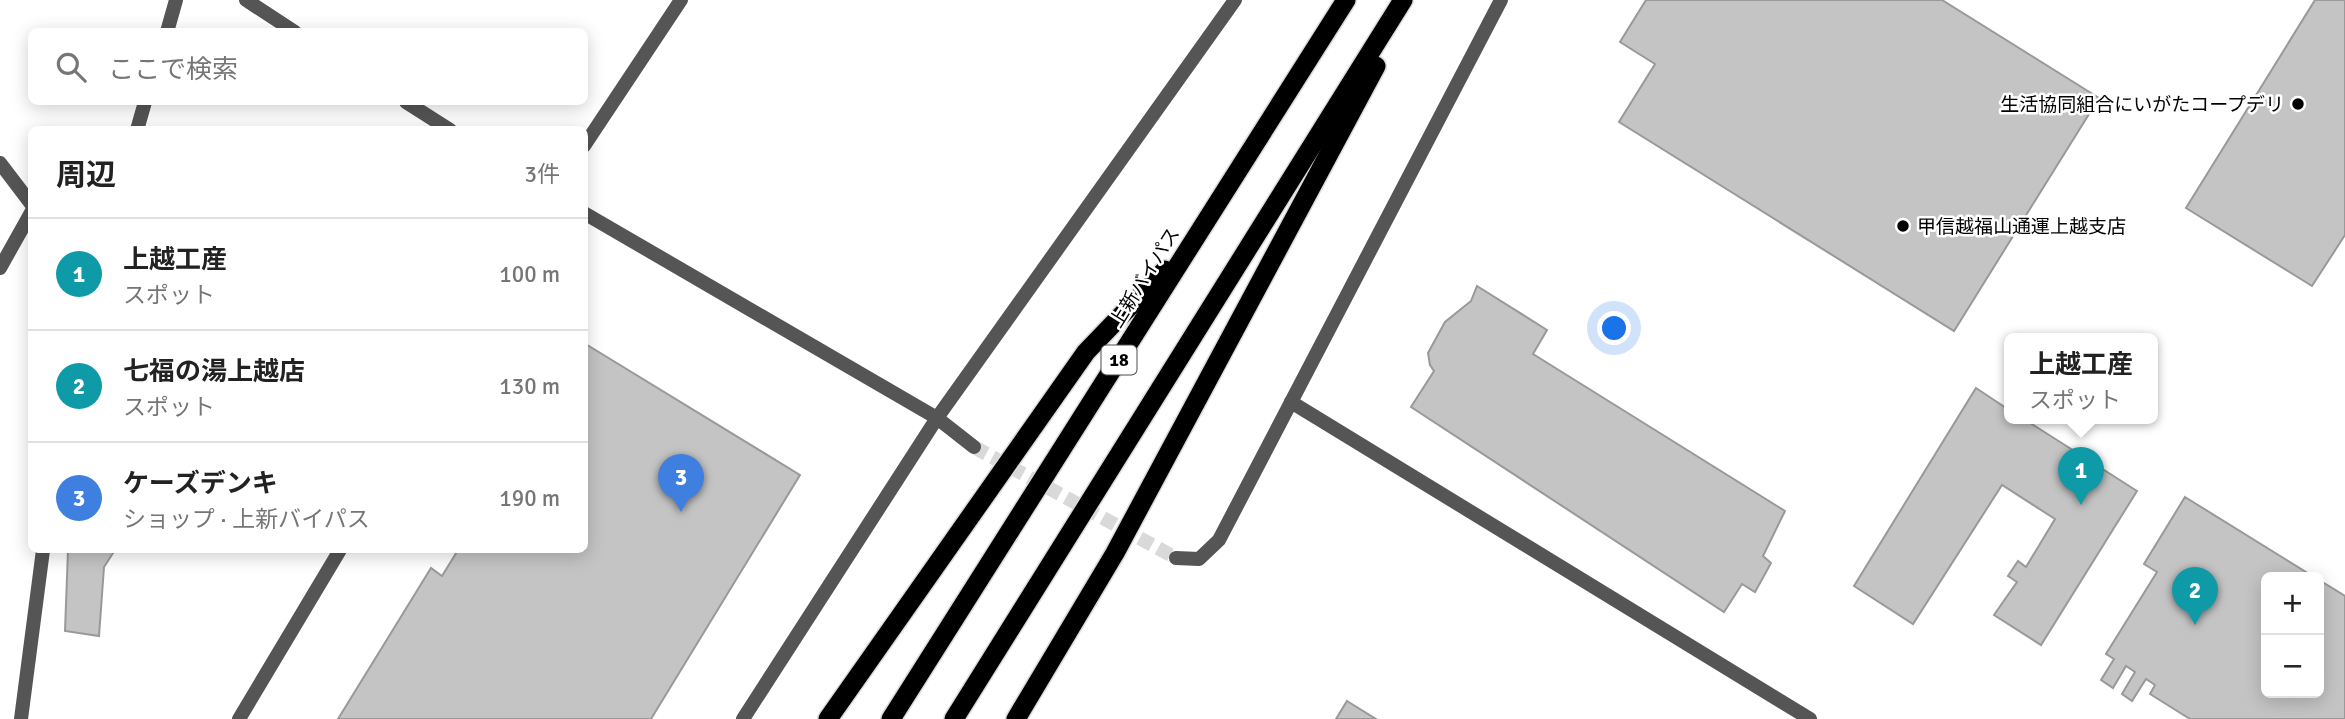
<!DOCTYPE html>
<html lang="ja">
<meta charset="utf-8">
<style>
body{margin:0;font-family:Signika,"Noto Sans JP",sans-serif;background:#f2f2f2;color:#222}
.controls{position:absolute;right:21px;bottom:21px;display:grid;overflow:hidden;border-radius:10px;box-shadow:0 4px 18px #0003}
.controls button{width:63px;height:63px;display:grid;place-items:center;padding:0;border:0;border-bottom:2px solid #e0e0e0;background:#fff;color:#222;font:35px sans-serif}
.you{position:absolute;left:1615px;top:329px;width:24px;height:24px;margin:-18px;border:5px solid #fff;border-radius:50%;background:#1a73e8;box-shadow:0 0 0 10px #1a73e833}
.badge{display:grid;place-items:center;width:46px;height:46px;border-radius:50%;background:#db2777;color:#fff;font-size:23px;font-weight:700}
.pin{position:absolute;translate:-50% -58px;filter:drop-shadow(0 2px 4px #0008)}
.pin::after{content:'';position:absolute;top:37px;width:24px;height:21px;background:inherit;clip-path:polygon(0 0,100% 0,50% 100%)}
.popup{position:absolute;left:2004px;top:333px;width:154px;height:91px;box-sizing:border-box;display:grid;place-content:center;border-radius:10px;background:#fff;filter:drop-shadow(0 2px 5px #0005);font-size:23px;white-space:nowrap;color:#767676}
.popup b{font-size:26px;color:#222}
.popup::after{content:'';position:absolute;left:50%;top:100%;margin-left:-14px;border:14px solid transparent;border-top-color:#fff}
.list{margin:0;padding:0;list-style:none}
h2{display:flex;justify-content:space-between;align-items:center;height:91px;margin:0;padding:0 28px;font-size:30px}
h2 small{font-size:23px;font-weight:400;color:#767676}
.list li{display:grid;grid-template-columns:46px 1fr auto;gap:21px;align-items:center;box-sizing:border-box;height:112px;padding:0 28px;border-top:2px solid #e0e0e0}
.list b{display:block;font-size:26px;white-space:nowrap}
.list p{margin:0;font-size:23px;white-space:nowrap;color:#767676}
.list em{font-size:23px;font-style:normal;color:#767676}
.icon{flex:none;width:38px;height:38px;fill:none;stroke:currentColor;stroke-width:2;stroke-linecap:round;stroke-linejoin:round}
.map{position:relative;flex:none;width:2345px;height:719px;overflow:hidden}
.search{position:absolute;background:#fff;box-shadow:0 4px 18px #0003;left:28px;top:28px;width:560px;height:77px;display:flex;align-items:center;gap:18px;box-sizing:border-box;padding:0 24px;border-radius:10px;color:#767676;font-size:26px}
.panel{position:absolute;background:#fff;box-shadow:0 4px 18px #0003;left:28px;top:126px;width:560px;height:427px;border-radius:10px}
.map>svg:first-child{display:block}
.building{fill:#c4c4c4;stroke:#999;stroke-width:2}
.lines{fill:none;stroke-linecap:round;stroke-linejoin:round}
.tertiary-tunnel{stroke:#d9d9d9;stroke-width:14;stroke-dasharray:14 7;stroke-linecap:butt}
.trunk-casing{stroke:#dbdbdb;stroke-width:22}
.service{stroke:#555;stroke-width:14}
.minor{stroke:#555;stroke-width:14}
.tertiary{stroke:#555;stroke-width:14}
.trunk{stroke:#000;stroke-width:19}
.poi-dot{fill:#000;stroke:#fff;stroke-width:2.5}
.labels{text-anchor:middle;stroke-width:5;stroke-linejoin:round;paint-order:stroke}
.shield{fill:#fff;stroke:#4c4c4c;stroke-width:2}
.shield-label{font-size:18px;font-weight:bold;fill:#000}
.poi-label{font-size:19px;fill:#000;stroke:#fff;text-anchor:end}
.street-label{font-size:19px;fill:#000;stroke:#fff}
</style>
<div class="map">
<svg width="2345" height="719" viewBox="0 0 2345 719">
<rect width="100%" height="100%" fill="#fff"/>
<g class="building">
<path d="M1646,0h296l157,98 -145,233 -335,-209 36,-58 -35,-22z"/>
<path d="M2315,0h30v235l-33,51 -126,-78z"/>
<path d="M1477,286l70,44 -14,24 252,157 -22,45 8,7 -16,29 -13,-8 -18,28 -313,-205 23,-36 -4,-6 -2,-12 17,-31 26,-21z"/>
<path d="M584,343l216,132 -149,244h-313l93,-151 11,8 16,-26h126z"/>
<path d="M1976,388l33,22v9h15l113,72 -96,154 -47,-30 23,-33 -9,-6 10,-15 8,6 29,-48 -53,-34 -89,139 -59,-38z"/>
<path d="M2185,497l129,80h-48v116h53v-113l26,16v123h-155l-40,-25 5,-9 -9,-6 -14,22 -10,-7 13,-22 -9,-6 -13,22 -12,-8 13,-21 -8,-5 51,-82 -13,-8z"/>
<path d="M68,550h47l-11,17 -5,69 -34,-5z"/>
<path d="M1347,701l29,18h-40z"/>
</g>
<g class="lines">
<path class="tertiary-tunnel" d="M974,447l202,111"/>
<g class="trunk-casing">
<g id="trunk">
<path d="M828,719l258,-367 79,-82"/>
<path d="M891,719l455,-719"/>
<path d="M954,719l449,-719"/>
<path d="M1016,719l99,-166 261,-487"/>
</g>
</g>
<g class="service">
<path d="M0,163l32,42"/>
<path d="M0,268l32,-57"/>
</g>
<g class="minor">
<path d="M246,0l49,32"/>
<path d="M167,32l9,-32"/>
<path d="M406,102l44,28"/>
<path d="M137,130l8,-28"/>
<path d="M584,146l97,-146"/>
<path d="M21,719l22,-169"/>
<path d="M743,719l194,-301 298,-418"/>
</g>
<g class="tertiary">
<path d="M584,213l353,205 37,29"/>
<path d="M1291,402l519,317"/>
<path d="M1176,558l23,1 20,-19 282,-540"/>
<path d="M239,719l101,-169"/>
</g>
<use href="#trunk" class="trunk"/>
</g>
<g class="poi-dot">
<circle cx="2298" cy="104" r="7"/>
<circle cx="1903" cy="226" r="7"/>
</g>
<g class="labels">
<rect class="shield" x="1101.5" y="345.5" width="35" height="29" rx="5"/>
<g class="shield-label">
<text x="1119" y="366">18</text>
</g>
<g class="poi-label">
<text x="2284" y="111">生活協同組合にいがたコープデリ</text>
<text x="1917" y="233" text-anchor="start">甲信越福山通運上越支店</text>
</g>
<g class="street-label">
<text transform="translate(1144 277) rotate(-58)" y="7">上新バイパス</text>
</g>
</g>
</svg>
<div class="controls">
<button>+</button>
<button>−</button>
</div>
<div class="you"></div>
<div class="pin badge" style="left:2081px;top:505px;background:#0f9aa8">1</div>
<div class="popup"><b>上越工産</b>スポット</div>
<div class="pin badge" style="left:2195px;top:625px;background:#0f9aa8">2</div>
<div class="pin badge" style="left:681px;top:512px;background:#3f7fe0">3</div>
<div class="search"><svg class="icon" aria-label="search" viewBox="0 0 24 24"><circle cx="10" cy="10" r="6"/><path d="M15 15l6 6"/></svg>ここで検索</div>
<section class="panel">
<h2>周辺<small>3件</small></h2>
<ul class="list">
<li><span class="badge" style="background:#0f9aa8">1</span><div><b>上越工産</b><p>スポット</p></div><em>100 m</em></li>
<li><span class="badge" style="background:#0f9aa8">2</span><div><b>七福の湯上越店</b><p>スポット</p></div><em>130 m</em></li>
<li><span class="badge" style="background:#3f7fe0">3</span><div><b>ケーズデンキ</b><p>ショップ · 上新バイパス</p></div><em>190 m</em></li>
</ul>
</section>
</div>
